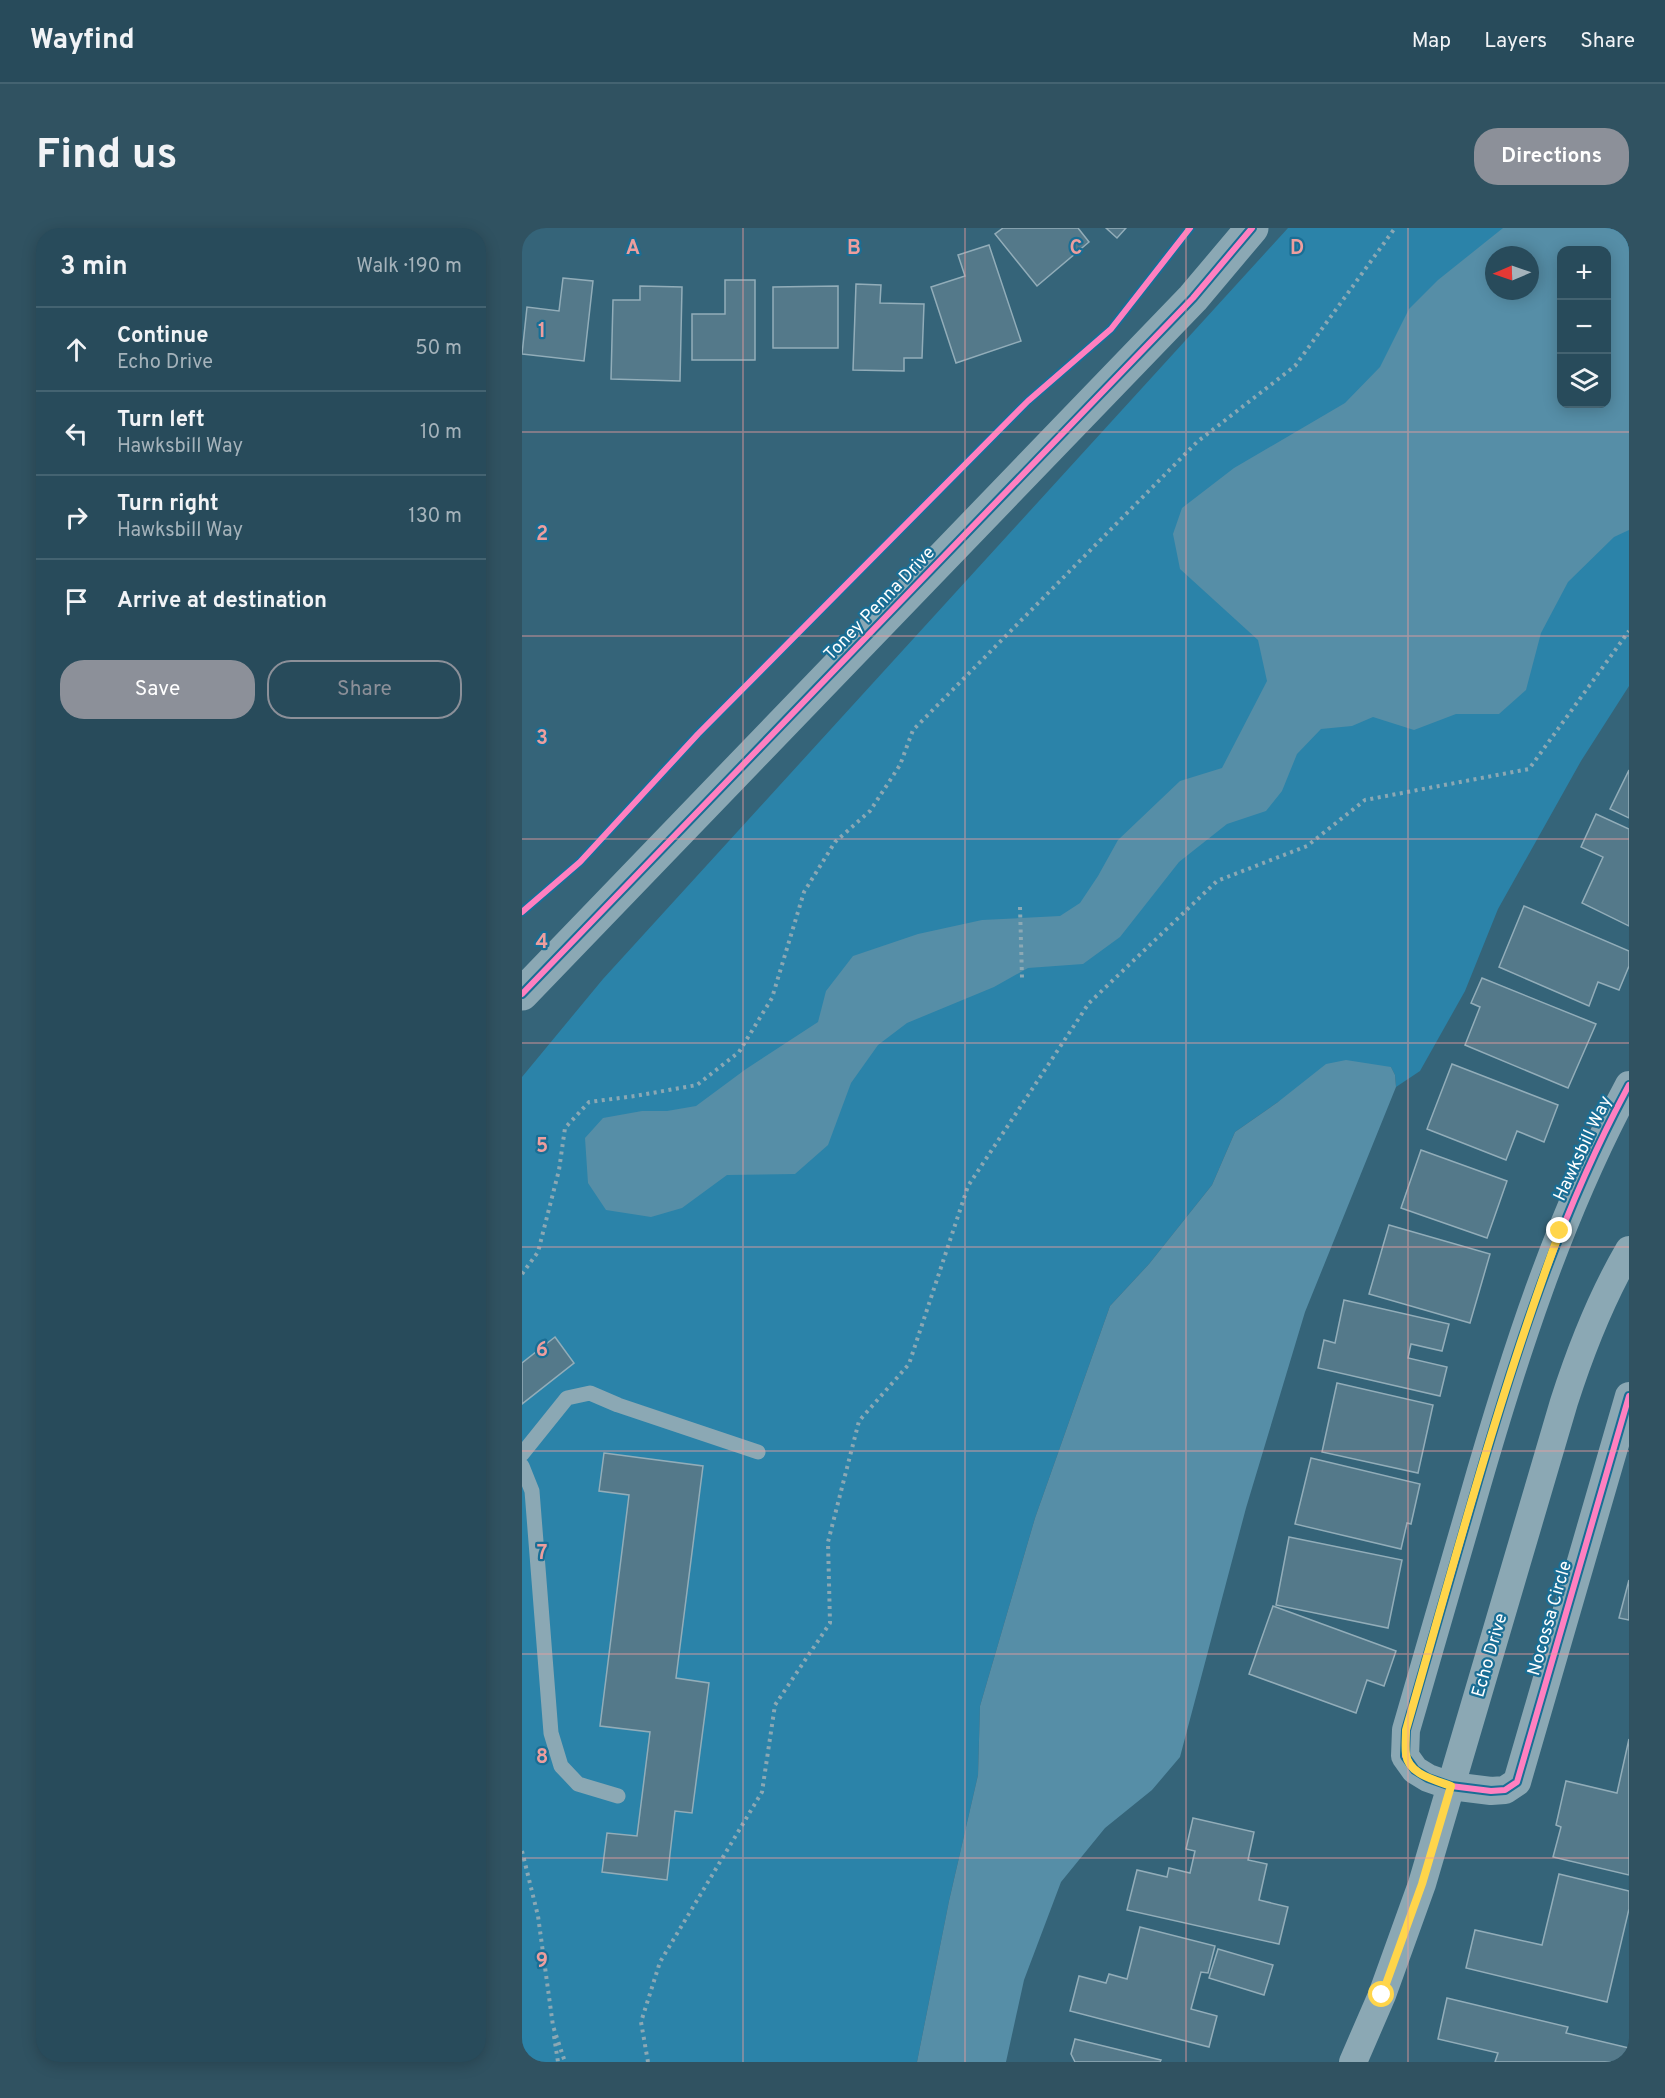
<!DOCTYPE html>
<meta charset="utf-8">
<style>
body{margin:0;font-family:Overpass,sans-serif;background:#305261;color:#f1f3f6}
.controls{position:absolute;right:18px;top:18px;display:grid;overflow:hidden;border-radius:12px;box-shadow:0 3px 15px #0003}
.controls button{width:54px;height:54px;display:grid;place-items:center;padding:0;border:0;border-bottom:2px solid #446371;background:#284b5b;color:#f1f3f6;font:30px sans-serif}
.compass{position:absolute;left:963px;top:18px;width:54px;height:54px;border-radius:50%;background:#284b5b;box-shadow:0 3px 15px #0003;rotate:268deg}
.stop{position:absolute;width:18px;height:18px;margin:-14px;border:4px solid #ffd54a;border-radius:50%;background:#fff}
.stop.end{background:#ffd54a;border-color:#fff;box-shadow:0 2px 6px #0008}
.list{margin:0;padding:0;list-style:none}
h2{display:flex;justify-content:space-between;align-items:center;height:78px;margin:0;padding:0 24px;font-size:26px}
h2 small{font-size:20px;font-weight:400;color:#a5b3bb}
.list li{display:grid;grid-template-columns:39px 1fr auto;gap:18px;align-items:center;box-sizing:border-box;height:84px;padding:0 24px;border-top:2px solid #446371}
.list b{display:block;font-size:22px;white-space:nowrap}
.list p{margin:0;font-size:20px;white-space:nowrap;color:#a5b3bb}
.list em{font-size:20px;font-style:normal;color:#a5b3bb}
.actions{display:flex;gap:12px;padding:18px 24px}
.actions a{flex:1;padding:14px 0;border:2px solid #8c9099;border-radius:24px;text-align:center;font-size:21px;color:#8c9099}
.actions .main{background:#8c9099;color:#fff}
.icon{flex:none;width:33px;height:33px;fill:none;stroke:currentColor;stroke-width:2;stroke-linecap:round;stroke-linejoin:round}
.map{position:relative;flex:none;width:1107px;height:1834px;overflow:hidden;border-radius:24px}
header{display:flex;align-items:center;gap:36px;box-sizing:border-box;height:84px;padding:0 30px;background:#284b5b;border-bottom:2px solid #446371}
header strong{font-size:28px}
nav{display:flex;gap:33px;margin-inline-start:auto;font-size:21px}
.intro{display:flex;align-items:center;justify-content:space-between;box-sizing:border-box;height:144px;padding:0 36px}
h1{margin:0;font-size:42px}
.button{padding:15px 27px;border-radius:24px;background:#8c9099;color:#fff;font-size:21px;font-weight:700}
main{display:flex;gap:36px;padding:0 36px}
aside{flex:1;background:#284b5b;border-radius:24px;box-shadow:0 3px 15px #0003}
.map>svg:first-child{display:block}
.green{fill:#2b83a9;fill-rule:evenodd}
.water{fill:#568ea7;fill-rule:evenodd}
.building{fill:#54798a;stroke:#92adb9;stroke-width:1.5}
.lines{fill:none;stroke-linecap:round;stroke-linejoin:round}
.path{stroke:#8ba8b4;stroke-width:4;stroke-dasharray:3 4.5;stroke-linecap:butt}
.service{stroke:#8ba8b4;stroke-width:15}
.minor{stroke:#8ba8b4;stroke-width:28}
.tertiary{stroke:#8ba8b4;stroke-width:33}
.cycleway-casing{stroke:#196e95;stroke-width:10}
.cycleway{stroke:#ff80c0;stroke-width:6}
.route{stroke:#ffd54a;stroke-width:8}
.grid{fill:none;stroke:#ed9e9e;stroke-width:1.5;stroke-opacity:0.55}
.labels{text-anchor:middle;stroke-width:4.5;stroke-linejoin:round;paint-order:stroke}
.street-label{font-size:18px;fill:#fff;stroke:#196e95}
.grid-label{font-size:20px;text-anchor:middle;font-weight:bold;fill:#ed9e9e;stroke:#196e95;stroke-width:4.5;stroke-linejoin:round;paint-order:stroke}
</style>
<header>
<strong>Wayfind</strong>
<nav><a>Map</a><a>Layers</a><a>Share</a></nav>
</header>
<div class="intro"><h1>Find us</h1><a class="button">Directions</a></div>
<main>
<aside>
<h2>3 min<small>Walk · 190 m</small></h2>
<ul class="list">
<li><svg class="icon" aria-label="ahead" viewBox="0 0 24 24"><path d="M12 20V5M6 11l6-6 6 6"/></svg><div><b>Continue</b><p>Echo Drive</p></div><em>50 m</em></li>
<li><svg class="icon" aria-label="left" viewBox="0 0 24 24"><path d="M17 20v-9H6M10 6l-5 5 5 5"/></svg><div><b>Turn left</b><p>Hawksbill Way</p></div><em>10 m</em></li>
<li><svg class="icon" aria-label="right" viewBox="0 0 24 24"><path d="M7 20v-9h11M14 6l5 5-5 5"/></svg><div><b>Turn right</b><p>Hawksbill Way</p></div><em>130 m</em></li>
<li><svg class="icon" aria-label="arrive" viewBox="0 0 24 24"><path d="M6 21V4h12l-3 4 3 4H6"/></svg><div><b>Arrive at destination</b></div></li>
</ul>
<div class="actions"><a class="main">Save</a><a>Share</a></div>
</aside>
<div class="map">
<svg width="1107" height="1834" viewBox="0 0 1107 1834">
<rect width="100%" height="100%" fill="#356479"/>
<path class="green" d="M766,0h341v458l-48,75 -83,148 -33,82 -45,80 -24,16 -1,-12 -4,-8 -113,35 -43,30 -23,53 -63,79 -39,42 -75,212 -55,188 -2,69 -29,126 -32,161h-395v-985l81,-98zM1040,22h44v154h-44zM972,27h36v36h-36z"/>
<g class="water">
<path d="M981,0h126v302l-15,7 -46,45 -27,51 -15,57 -27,24h-43l-42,16 -41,-13 -21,9 -31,3 -24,25 -15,37 -16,20 -39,13 -48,38 -59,75 -37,27 -55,4 -34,19 -87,36 -29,22 -27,38 -23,62 -33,29 -68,1 -45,33 -31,9 -45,-7 -18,-27 -3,-45 18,-20 39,-7h25l29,-5 50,-37 72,-47 8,-31 27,-35 65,-22 64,-14 78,-4 20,-13 18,-27 20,-36 62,-59 42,-13 45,-87 -9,-41 -78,-71 -7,-35 9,-26 52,-40 111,-65 35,-36 29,-58 29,-29zM1040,22h44v154h-44zM972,27h36v36h-36z"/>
<path d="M824,832l45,7 4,8 1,12 -91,225 -59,196 -66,249 -28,33 -47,38 -44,54 -37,98 -18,82h-89l32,-161 29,-126 2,-69 55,-188 75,-212 39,-42 63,-79 23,-53 43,-30 48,-38z"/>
</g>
<g class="building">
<path d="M481,0h75l11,14 -52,44 -42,-52z"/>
<path d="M584,0h20l-9,10z"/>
<path d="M467,17l32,96 -65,22 -25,-76 34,-11 -7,-21z"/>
<path d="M41,50l30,3 -9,80 -62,-7 5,-47 32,4z"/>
<path d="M203,52h30v80h-63v-46h33z"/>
<path d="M334,56l25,1 -1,18 44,1 -2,54h-18v13l-51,-1z"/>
<path d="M118,58l42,1 -2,94 -69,-2 2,-79h27z"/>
<path d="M316,58v62h-65v-61z"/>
<path d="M1107,542v48l-19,-9z"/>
<path d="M1074,586l33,15v97l-47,-23 21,-46 -22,-10z"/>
<path d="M1002,678l105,45v15l-10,24 -21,-8 -9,24 -90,-39z"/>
<path d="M960,750l114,46 -28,64 -103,-43 15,-38 -9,-4z"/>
<path d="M930,836l106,41 -14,37 -27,-11 -11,29 -79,-31z"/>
<path d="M899,922l86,31 -20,57 -86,-30z"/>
<path d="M867,997l101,29 -20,69 -101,-29z"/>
<path d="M822,1072l105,24 -7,27 -31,-7 -3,14 39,9 -7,29 -122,-28 6,-28 11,3z"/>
<path d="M33,1109l19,26 -52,41v-41z"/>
<path d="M815,1155l96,22 -15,68 -96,-21z"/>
<path d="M82,1225l99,13 -27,212 33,5 -17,130 -17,-2 -8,69 -65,-8 5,-39 30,3 13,-104 -50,-6 29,-231 -30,-4z"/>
<path d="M789,1230l109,26 -9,40 -4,-1 -6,26 -106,-25z"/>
<path d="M767,1309l113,23 -14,68 -112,-23z"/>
<path d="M1107,1352v40l-10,-2z"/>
<path d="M751,1378l123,45 -12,35 -17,-6 -11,33 -107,-39z"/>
<path d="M1107,1511v136l-76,-18 8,-30 -5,-2 10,-44 51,12z"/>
<path d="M671,1590l61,14 -6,28 19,4 -8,36 29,7 -9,37 -152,-34 10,-40 30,7 2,-9 21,5 5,-22 -9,-2z"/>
<path d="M1037,1646l70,17v18l-22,93 -141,-34 9,-38 67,15z"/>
<path d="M618,1699l75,19 -7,27 -7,-1 -10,37 26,7 -8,31 -139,-36 9,-35 27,7 3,-9 18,5z"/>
<path d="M696,1721l55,16 -9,30 -55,-17z"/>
<path d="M925,1770l121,29 -2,6 63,15v14h-134l3,-9 -60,-14z"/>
<path d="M553,1811l86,21 -1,2h-85l-4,-8z"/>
</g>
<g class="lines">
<g class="path">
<path d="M498,679l2,71"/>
<path d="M0,1046l16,-22 21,-82 6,-42 24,-26 46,-6 62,-11 42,-33 33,-54 32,-106 31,-50 35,-31 30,-46 13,-35 284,-288 98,-76 100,-138"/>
<path d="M0,1623l16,65 15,110 12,36"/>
<path d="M32,1808l4,26"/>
<path d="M126,1834l-7,-40 19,-60 102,-170 13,-87 55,-82 -2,-81 31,-121 50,-57 59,-178 121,-183 128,-122 90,-35 58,-46 164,-31 100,-138"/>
</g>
<g class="service">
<path d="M0,1226l45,-56 23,-5 28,12 140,47"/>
<path d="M0,1238l10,25 19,242 10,33 17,18 40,12"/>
</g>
<g class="minor">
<path d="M1107,857c-71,132 -116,274 -157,417 -22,76 -44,152 -66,228l-1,26 10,14 13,8 23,8 40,5 14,-1 12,-8 112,-386"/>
<path d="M831,1834l29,-67 40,-111 142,-482c17,-53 37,-104 65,-152"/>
</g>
<path class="tertiary" d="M0,766l671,-696 59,-70"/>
<g class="cycleway-casing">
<g id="cycleway">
<path d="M0,684l58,-50 118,-128 330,-333 83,-72 79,-101"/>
<path d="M0,766l671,-696 59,-70"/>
<path d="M1107,857c-71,132 -116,274 -157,417 -22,76 -44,152 -66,228l-1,26 10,14 13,8 23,8 40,5 14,-1 12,-8 112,-386"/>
</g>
</g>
<use href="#cycleway" class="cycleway"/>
</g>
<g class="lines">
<path class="route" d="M860,1767l40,-111 29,-98c-16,-6 -43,-12 -45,-32 -1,-7 0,-16 0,-24 48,-167 93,-336 154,-499"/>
</g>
<path class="grid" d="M221,0v1834M443,0v1834M664,0v1834M886,0v1834M0,204h1107M0,408h1107M0,611h1107M0,815h1107M0,1019h1107M0,1223h1107M0,1426h1107M0,1630h1107"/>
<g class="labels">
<g class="street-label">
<text transform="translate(357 375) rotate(-46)" y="6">Toney Penna Drive</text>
<text transform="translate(1060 920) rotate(-65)" y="6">Hawksbill Way</text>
<text transform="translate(1027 1390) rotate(-74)" y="6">Nocossa Circle</text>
<text transform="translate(967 1427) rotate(-74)" y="6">Echo Drive</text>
</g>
</g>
<g class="grid-label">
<text x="111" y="26">A</text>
<text x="332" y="26">B</text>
<text x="554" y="26">C</text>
<text x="775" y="26">D</text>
<text x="20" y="109">1</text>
<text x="20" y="312">2</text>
<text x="20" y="516">3</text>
<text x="20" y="720">4</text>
<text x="20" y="924">5</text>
<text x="20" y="1128">6</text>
<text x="20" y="1331">7</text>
<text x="20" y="1535">8</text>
<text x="20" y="1739">9</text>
</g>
</svg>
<div class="controls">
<button>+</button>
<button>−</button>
<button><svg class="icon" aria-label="layers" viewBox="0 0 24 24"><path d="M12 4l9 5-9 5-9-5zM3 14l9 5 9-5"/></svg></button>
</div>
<svg class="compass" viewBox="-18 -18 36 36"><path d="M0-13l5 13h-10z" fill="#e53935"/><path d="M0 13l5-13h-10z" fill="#a5b3bb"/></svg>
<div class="stop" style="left:860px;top:1767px"></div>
<div class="stop end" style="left:1038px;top:1003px"></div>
</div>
</main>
